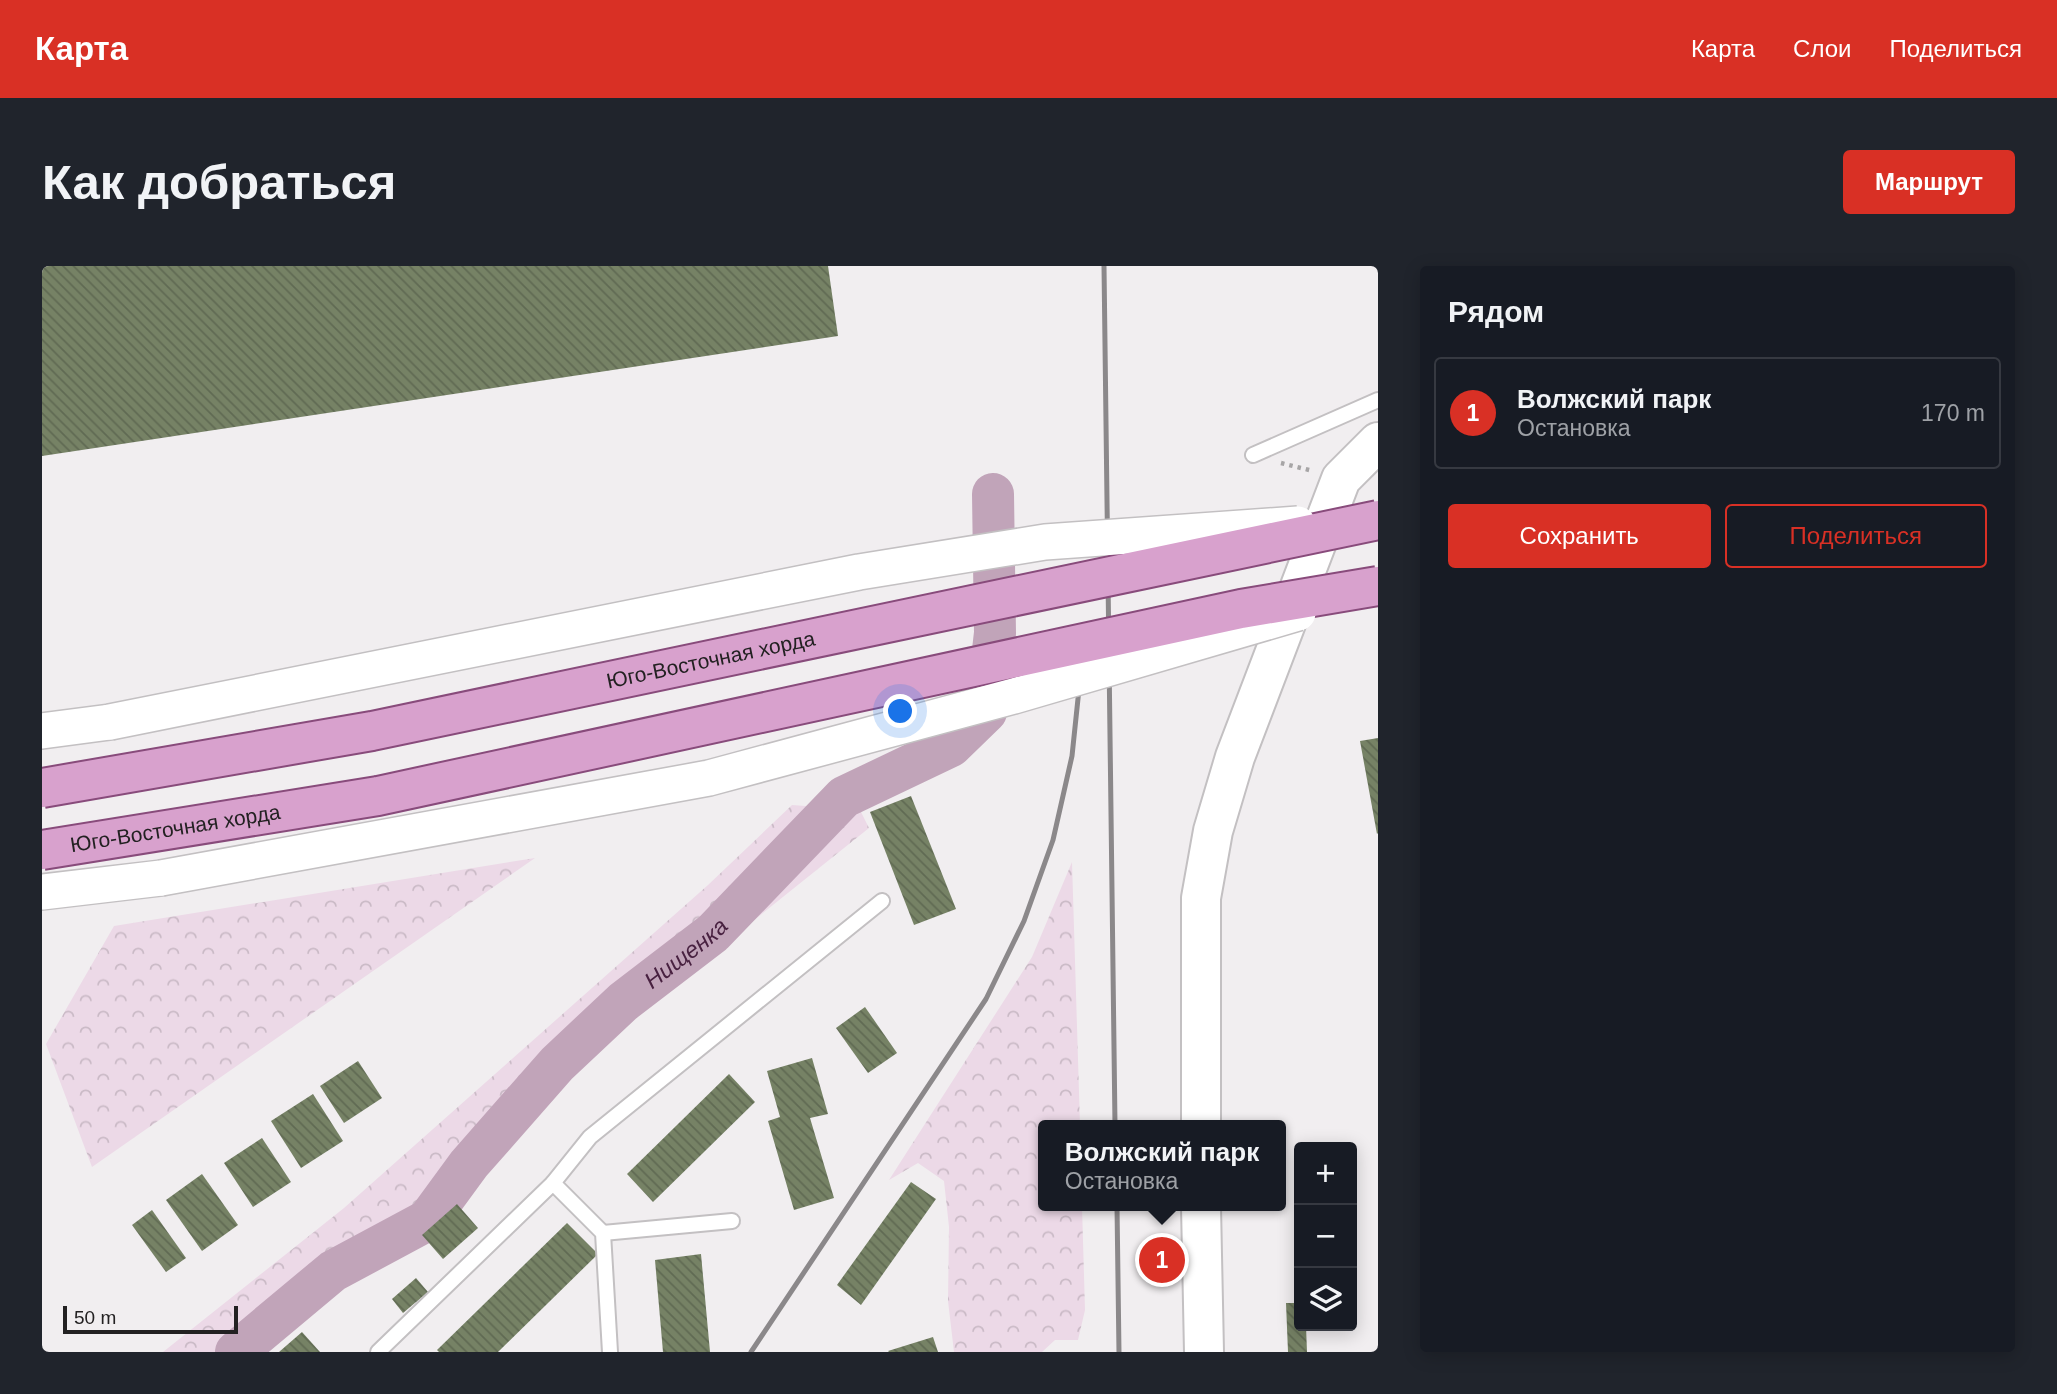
<!DOCTYPE html>
<html lang="ru">
<meta charset="utf-8">
<style>
body{margin:0;font-family:Helvetica,sans-serif;background:#20242c;color:#f1f3f6}
.controls{position:absolute;right:21px;bottom:21px;display:grid;overflow:hidden;border-radius:7px;box-shadow:0 4px 18px #0003}
.controls button{width:63px;height:63px;display:grid;place-items:center;padding:0;border:0;border-bottom:2px solid #363941;background:#171b24;color:#f1f3f6;font:35px sans-serif}
.scale{position:absolute;left:21px;bottom:18px;width:175px;box-sizing:border-box;padding-left:7px;border:4px solid #232122;border-top:0;font-size:19px;line-height:24px;white-space:nowrap;color:#232122;-webkit-text-stroke:5px #f1eef0;paint-order:stroke}
.you{position:absolute;left:859px;top:446px;width:24px;height:24px;margin:-18px;border:5px solid #fff;border-radius:50%;background:#1a73e8;box-shadow:0 0 0 10px #1a73e833}
.badge{display:grid;place-items:center;width:46px;height:46px;border-radius:50%;background:#d93025;color:#fff;font-size:23px;font-weight:700}
.pin{position:absolute;translate:-50% -50%;border:4px solid #fff;box-shadow:0 2px 7px #0006}
.popup{position:absolute;left:996px;top:854px;width:248px;height:91px;box-sizing:border-box;display:grid;place-content:center;border-radius:7px;background:#171b24;filter:drop-shadow(0 2px 5px #0005);font-size:23px;white-space:nowrap;color:#9ea1a6}
.popup b{font-size:26px;color:#f1f3f6}
.popup::after{content:'';position:absolute;left:50%;top:100%;margin-left:-14px;border:14px solid transparent;border-top-color:#171b24}
.list{margin:0;padding:0;list-style:none}
h2{display:flex;justify-content:space-between;align-items:center;height:91px;margin:0;padding:0 28px;font-size:30px}
h2 small{font-size:23px;font-weight:400;color:#9ea1a6}
.list li{display:grid;grid-template-columns:46px 1fr auto;gap:21px;align-items:center;box-sizing:border-box;height:112px;margin:0 14px 14px;padding:0 14px;border:2px solid #363941;border-radius:7px}
.list b{display:block;font-size:26px;white-space:nowrap}
.list p{margin:0;font-size:23px;white-space:nowrap;color:#9ea1a6}
.list em{font-size:23px;font-style:normal;color:#9ea1a6}
.actions{display:flex;gap:14px;padding:21px 28px}
.actions a{flex:1;padding:16px 0;border:2px solid #d93025;border-radius:7px;text-align:center;font-size:24px;color:#d93025}
.actions .main{background:#d93025;color:#fff}
.icon{flex:none;width:38px;height:38px;fill:none;stroke:currentColor;stroke-width:2;stroke-linecap:round;stroke-linejoin:round}
.map{position:relative;flex:none;width:1336px;height:1086px;overflow:hidden;border-radius:7px}
header{display:flex;align-items:center;gap:42px;box-sizing:border-box;height:98px;padding:0 35px;background:#d93025;color:#fff}
header strong{font-size:33px}
nav{display:flex;gap:38px;margin-inline-start:auto;font-size:24px}
.intro{display:flex;align-items:center;justify-content:space-between;box-sizing:border-box;height:168px;padding:0 42px}
h1{margin:0;font-size:49px}
.button{padding:18px 32px;border-radius:7px;background:#d93025;color:#fff;font-size:24px;font-weight:700}
main{display:flex;gap:42px;padding:0 42px}
aside{flex:1;background:#171b24;border-radius:7px;box-shadow:0 4px 18px #0003}
.map>svg:first-child{display:block}
.forest{fill:url(#forest-crowns)}
.lines{fill:none;stroke-linecap:round;stroke-linejoin:round}
.river{stroke:#c1a4b9;stroke-width:42}
.building{fill:url(#building-back-hatch)}
.service-casing{stroke:#c3c0c2;stroke-width:18}
.tertiary-casing{stroke:#c3c0c2;stroke-width:38}
.secondary-casing{stroke:#c3c0c2;stroke-width:42}
.path{stroke:#a7a5a6;stroke-width:4.5;stroke-dasharray:3.5 5;stroke-linecap:butt}
.service{stroke:#fff;stroke-width:14}
.tertiary{stroke:#fff;stroke-width:35}
.secondary{stroke:#fff;stroke-width:38}
.rail{stroke:#8b888a;stroke-width:5}
.tertiary-bridge-casing{stroke:#c3c0c2;stroke-width:38;stroke-linecap:butt}
.primary-bridge-casing{stroke:#884b7b;stroke-width:42;stroke-linecap:butt}
.tertiary-bridge{stroke:#fff;stroke-width:35}
.primary-bridge{stroke:#d8a1cd;stroke-width:38}
.labels{text-anchor:middle;stroke-width:7;stroke-linejoin:round;paint-order:stroke}
.street-label{font-size:21px;fill:#232122;stroke:#f1eef0}
.water-label{font-size:23px;font-style:italic;fill:#482140;stroke:#f1eef0}
</style>
<header>
<strong>Карта</strong>
<nav><a>Карта</a><a>Слои</a><a>Поделиться</a></nav>
</header>
<div class="intro"><h1>Как добраться</h1><a class="button">Маршрут</a></div>
<main>
<div class="map">
<svg width="1336" height="1086" viewBox="0 0 1336 1086">
<defs>
<pattern id="forest-crowns" width="20" height="18" patternUnits="userSpaceOnUse" patternTransform="scale(1.75)"><rect width="20" height="18" fill="#ecd9e7"/><path d="M2 6a3 3 0 1 1 6 0M12 15a3 3 0 1 1 6 0" fill="none" stroke="#cabac6"/></pattern>
<pattern id="building-back-hatch" width="6" height="6" patternUnits="userSpaceOnUse" patternTransform="scale(1.75)"><rect width="6" height="6" fill="#768265"/><path d="M-1 5l2 2M0 0l6 6M5-1l2 2" fill="none" stroke="#606a53"/></pattern>
</defs>
<rect width="100%" height="100%" fill="#f1eef0"/>
<g class="forest">
<path d="M750,539l68,5 9,18 -252,202 -353,322h-101l181,-144 364,-323z"/>
<path d="M493,592l-443,309 -46,-123 68,-118z"/>
<path d="M1030,596l8,263h-37v81h39l3,104 -7,30h-23l-13,12h-88l-6,-51 1,-74 -5,-46 -26,-18 -29,17 143,-223z"/>
</g>
<g class="lines">
<path class="river" id="s1" d="M194,1086l97,-81 95,-51 41,-56 88,-100 66,-62 90,-69 131,-136 107,-51 35,-34 9,-79 -2,-139"/>
</g>
<g class="building">
<path d="M0,0h786l10,70 -796,120z"/>
<path d="M1336,472v95l-1,1 -17,-93z"/>
<path d="M869,530l45,113 -42,16 -44,-113z"/>
<path d="M823,741l32,46 -29,20 -32,-45z"/>
<path d="M770,792l16,56 -18,4 24,80 -40,12 -26,-89 12,-4 -13,-46z"/>
<path d="M316,795l24,37 -38,25 -24,-37z"/>
<path d="M687,808l26,28 -102,100 -26,-28z"/>
<path d="M271,828l30,47 -42,27 -30,-47z"/>
<path d="M220,872l29,44 -38,25 -29,-44z"/>
<path d="M160,908l36,51 -36,26 -36,-51z"/>
<path d="M869,916l25,17 -75,106 -24,-20z"/>
<path d="M415,938l21,24 -35,31 -21,-24z"/>
<path d="M110,944l34,48 -20,14 -34,-47z"/>
<path d="M525,957l31,31 -100,98h-59l-2,-2z"/>
<path d="M659,988l9,98h-47l-8,-92z"/>
<path d="M374,1012l12,14 -25,21 -11,-14z"/>
<path d="M1244,1037h13v23h7l1,26h-19z"/>
<path d="M260,1066l18,20h-41z"/>
<path d="M891,1071l5,15h-49l-1,-1z"/>
</g>
<g class="lines">
<g class="service-casing">
<g id="service">
<path d="M1211,189l125,-55"/>
<path d="M511,917l37,-46 292,-236"/>
<path d="M561,967l129,-12"/>
<path d="M336,1086l175,-169 50,50 7,119"/>
</g>
</g>
<g class="tertiary-casing">
<g id="tertiary">
<path d="M0,465l68,-9"/>
<path d="M0,626l119,-14"/>
</g>
</g>
<g class="secondary-casing">
<g id="secondary">
<path d="M1159,859v-227l12,-67 22,-74 106,-278 37,-37"/>
<path d="M1159,940l3,146"/>
</g>
</g>
<path class="path" d="M1239,197l32,8"/>
<use href="#service" class="service"/>
<use href="#tertiary" class="tertiary"/>
<use href="#secondary" class="secondary"/>
<g class="rail">
<path d="M1062,0l11,859"/>
<path d="M1075,940l2,146"/>
<path d="M709,1086l235,-353 38,-78 29,-81 19,-84 9,-86"/>
</g>
<g class="tertiary-bridge-casing">
<g id="tertiary-bridge">
<path d="M68,456l749,-150 186,-30 253,-18"/>
<path d="M119,612l548,-100 305,-82 284,-83"/>
</g>
</g>
<g class="primary-bridge-casing">
<g id="primary-bridge">
<path id="s2" d="M0,522l330,-57 1006,-211"/>
<path id="s3" d="M0,584l336,-54 863,-187 137,-23"/>
</g>
</g>
<use href="#tertiary-bridge" class="tertiary-bridge"/>
<use href="#primary-bridge" class="primary-bridge"/>
</g>
<g class="labels">
<g class="street-label">
<text dy="7" stroke="none"><textPath href="#s2" startOffset="681">Юго-Восточная хорда</textPath></text>
<text dy="7" stroke="none"><textPath href="#s3" startOffset="135">Юго-Восточная хорда</textPath></text>
</g>
<g class="water-label">
<text dy="8" stroke="none"><textPath href="#s1" startOffset="607">Нищенка</textPath></text>
</g>
</g>
</svg>
<div class="controls">
<button>+</button>
<button>−</button>
<button><svg class="icon" aria-label="layers" viewBox="0 0 24 24"><path d="M12 4l9 5-9 5-9-5zM3 14l9 5 9-5"/></svg></button>
</div>
<div class="scale">50 m</div>
<div class="you"></div>
<div class="pin badge" style="left:1120px;top:994px">1</div>
<div class="popup"><b>Волжский парк</b>Остановка</div>
</div>
<aside>
<h2>Рядом<small></small></h2>
<ul class="list">
<li><span class="badge">1</span><div><b>Волжский парк</b><p>Остановка</p></div><em>170 m</em></li>
</ul>
<div class="actions"><a class="main">Сохранить</a><a>Поделиться</a></div>
</aside>
</main>
